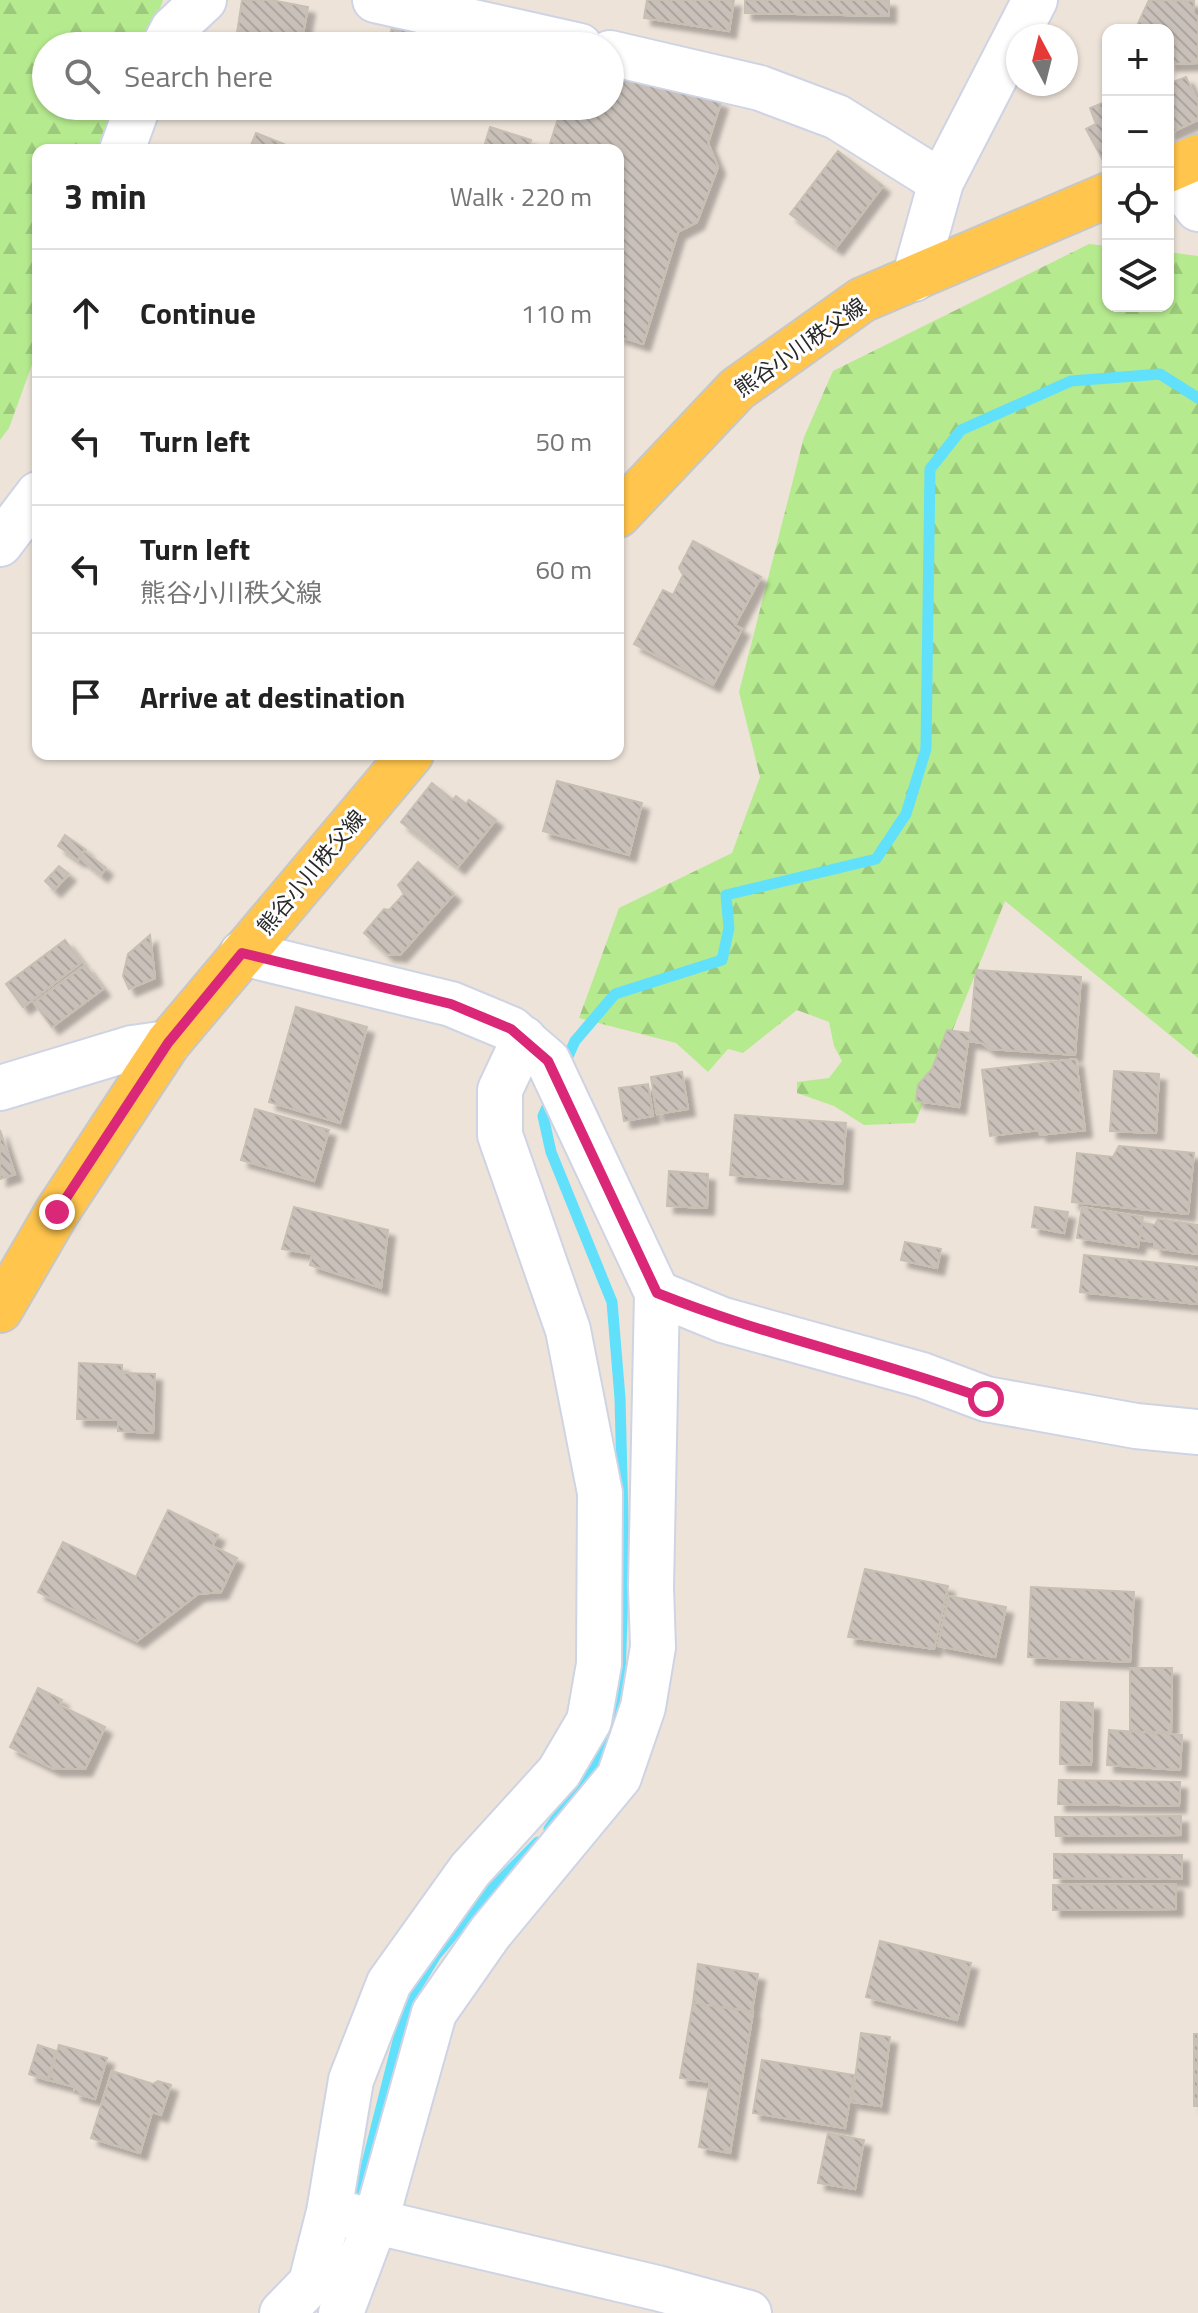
<!DOCTYPE html>
<meta charset="utf-8">
<style>
body{margin:0;font-family:"Titillium Web","Noto Sans JP",sans-serif;background:#f6f6f6;color:#222}
.controls{position:absolute;right:24px;top:24px;display:grid;overflow:hidden;border-radius:16px;box-shadow:0 2px 6px #0004}
.controls button{width:72px;height:72px;display:grid;place-items:center;padding:0;border:0;border-bottom:2px solid #e0e0e0;background:#fff;color:#222;font:40px sans-serif}
.compass{position:absolute;left:1006px;top:24px;width:72px;height:72px;border-radius:50%;background:#fff;box-shadow:0 2px 6px #0004;rotate:353deg}
.stop{position:absolute;width:24px;height:24px;margin:-18px;border:6px solid #db2777;border-radius:50%;background:#fff}
.stop.end{background:#db2777;border-color:#fff;box-shadow:0 2px 8px #0008}
.list{margin:0;padding:0;list-style:none}
h2{display:flex;justify-content:space-between;align-items:center;height:104px;margin:0;padding:0 32px;font-size:34px}
h2 small{font-size:26px;font-weight:400;color:#767676}
.list li{display:grid;grid-template-columns:52px 1fr auto;gap:24px;align-items:center;box-sizing:border-box;height:128px;padding:0 32px;border-top:2px solid #e0e0e0}
.list b{display:block;font-size:30px;white-space:nowrap}
.list p{margin:0;font-size:26px;white-space:nowrap;color:#767676}
.list em{font-size:26px;font-style:normal;color:#767676}
.icon{flex:none;width:44px;height:44px;fill:none;stroke:currentColor;stroke-width:2;stroke-linecap:round;stroke-linejoin:round}
.map{position:relative;flex:none;width:1198px;height:2313px;overflow:hidden}
.search{position:absolute;background:#fff;box-shadow:0 2px 6px #0004;left:32px;top:32px;width:592px;height:88px;display:flex;align-items:center;gap:20px;box-sizing:border-box;padding:0 28px;border-radius:44px;color:#767676;font-size:30px}
.panel{position:absolute;background:#fff;box-shadow:0 2px 6px #0004;left:32px;top:144px;width:592px;height:616px;border-radius:16px}
.map>svg:first-child{display:block}
.forest{fill:url(#forest-firs)}
.lines{fill:none;stroke-linecap:round;stroke-linejoin:round}
.stream{stroke:#60e0fb;stroke-width:11}
.building{fill:url(#building-back-hatch);stroke:#c8bfb3;stroke-width:2;filter:url(#shadow)}
.minor-casing{stroke:#ced4e4;stroke-width:48}
.major-casing{stroke:#c7c7c7;stroke-width:48}
.minor{stroke:#fff;stroke-width:44}
.major{stroke:#ffc54c;stroke-width:44}
.route{stroke:#db2777;stroke-width:10}
.labels{text-anchor:middle;stroke-width:6;stroke-linejoin:round;paint-order:stroke}
.street-label{font-size:22px;fill:#292929;stroke:#fff}
</style>
<div class="map">
<svg width="1198" height="2313" viewBox="0 0 1198 2313">
<defs>
<pattern id="forest-firs" width="22" height="20" patternUnits="userSpaceOnUse" patternTransform="scale(2)"><rect width="22" height="20" fill="#b6ea8f"/><path d="M5 1l3.5 6h-7zM16 11l3.5 6h-7z" fill="#9cc97b"/></pattern>
<pattern id="building-back-hatch" width="6" height="6" patternUnits="userSpaceOnUse" patternTransform="scale(2)"><rect width="6" height="6" fill="#c8c0b9"/><path d="M-1 5l2 2M0 0l6 6M5-1l2 2" fill="none" stroke="#aca59f"/></pattern>
<filter id="shadow"><feDropShadow dx="7" dy="7" stdDeviation="2" flood-color="#0004"/></filter>
</defs>
<rect width="100%" height="100%" fill="#ede3d9"/>
<g class="forest">
<path d="M0,0h163l-17,46h-100v60h79l-16,44h-71v198l-29,80 -9,12z"/>
<path d="M1089,244l19,2v60h60v-54l30,4v802l-193,-157 -90,222 -51,2 -30,-19 -37,-13v-11l32,-4 13,-17 -8,-15 -5,-24 -32,-12 -54,43 -15,-4 -20,23 -32,-29 -97,-25 40,-110 113,-55 28,-76 -21,-85 65,-255 29,-66z"/>
</g>
<g class="lines">
<g class="stream">
<path d="M564,1065l11,-24 40,-47 107,-34 7,-32 -3,-33 150,-36 30,-45 20,-65 4,-280 31,-39 110,-49 89,-7 38,24"/>
<path d="M549,1829l42,-60 28,-62 5,-149 -4,-160 -8,-96 -61,-150 -8,-36 9,-20"/>
<path d="M356,2207l52,-206 28,-46 50,-60 52,-53"/>
</g>
</g>
<g class="building">
<path d="M242,0h29l37,7 -7,38 -64,-12z"/>
<path d="M647,0h87l-5,31 -85,-13z"/>
<path d="M745,0h144v16l-144,-3z"/>
<path d="M1149,0l45,1v13l4,4v45l-30,1v-34h-33z"/>
<path d="M395,16l115,30h-123z"/>
<path d="M236,37l50,9h-52z"/>
<path d="M610,68l111,34 -13,41 10,24 -21,55 -19,10 -35,112 -25,-8v-186h-70l14,-44h48z"/>
<path d="M1186,77l12,25v18l-30,14v-50z"/>
<path d="M1108,101v60l-4,1 -18,-33 10,-5 -6,-16z"/>
<path d="M490,127l41,13 -3,10h-45z"/>
<path d="M256,133l28,11 -2,6h-33z"/>
<path d="M838,151l45,35 -47,62 -46,-34z"/>
<path d="M693,541l68,36 -26,48 7,4 -29,56 -79,-41 29,-54 10,5 10,-20 -4,-7z"/>
<path d="M557,781l85,22 -13,52 -86,-24z"/>
<path d="M432,783l21,17 3,-4 10,8 3,-4 27,20 -38,47 -57,-45z"/>
<path d="M65,835l21,15 -8,10 -20,-14z"/>
<path d="M84,851l22,17 -5,7 -22,-18z"/>
<path d="M418,862l36,32 -54,61 -13,-1 -23,-21 20,-24 5,1 15,-16 -6,-9z"/>
<path d="M59,866l10,8 -15,16 -9,-9z"/>
<path d="M150,935l5,43 -26,11 -6,-13 5,-22z"/>
<path d="M65,940l17,22 -59,45 -17,-23z"/>
<path d="M85,965l18,24 -51,38 -18,-24z"/>
<path d="M976,970l105,7 -6,78 -85,-6 -8,-6 -14,-2 -9,66 -43,-6 2,-16 14,-16 15,-39 23,3z"/>
<path d="M296,1007l71,20 -27,96 -71,-21z"/>
<path d="M1076,1059l9,71 -45,5 -1,-5 -49,6 -8,-66z"/>
<path d="M1114,1071l45,3 -3,59 -46,-2z"/>
<path d="M682,1072l6,37 -31,5 -6,-37z"/>
<path d="M648,1084l5,32 -29,5 -5,-33z"/>
<path d="M255,1109l74,21 -15,51 -73,-21z"/>
<path d="M735,1115l111,8 -4,61 -112,-9z"/>
<path d="M0,1130l15,44 -15,5z"/>
<path d="M1119,1146l75,7 -6,61 -116,-12 5,-49 36,4z"/>
<path d="M669,1171l39,3 -1,34 -40,-2z"/>
<path d="M294,1207l94,23 -7,58 -71,-23 2,-11 -30,-5z"/>
<path d="M1035,1207l33,5 -4,21 -32,-6z"/>
<path d="M1082,1207l61,10 -5,30 -61,-9z"/>
<path d="M1158,1219l40,6v29l-44,-6 1,-6 -15,-2 2,-17 13,2z"/>
<path d="M905,1242l36,7 -4,19 -36,-8z"/>
<path d="M1084,1255l114,12v37l-118,-12z"/>
<path d="M79,1363l43,2v8l33,1 -2,59 -35,-2v-11l-41,-1z"/>
<path d="M168,1510l50,25 -6,11 25,12 -16,34 -23,2 -61,47 -99,-49 25,-50 73,35z"/>
<path d="M865,1569l83,17 -14,63 -86,-12z"/>
<path d="M1031,1587l103,5 -4,70 -102,-5z"/>
<path d="M949,1596l57,11 -11,50 -57,-11z"/>
<path d="M1130,1668h42l-1,64h-41z"/>
<path d="M38,1688l24,12 -3,5 46,22 -20,42h-31l-44,-22z"/>
<path d="M1061,1702l32,1 -2,62 -31,-1z"/>
<path d="M1109,1730l73,5 -2,35 -73,-5z"/>
<path d="M1059,1780l121,2 -1,24 -121,-2z"/>
<path d="M1181,1816v19l-125,1 -1,-19z"/>
<path d="M1054,1854l128,1v24l-128,-1z"/>
<path d="M1176,1884v25l-123,1v-25z"/>
<path d="M880,1941l91,22 -14,57 -91,-23z"/>
<path d="M698,1964l60,10 -6,37 -59,-8z"/>
<path d="M693,2003l60,9 -23,141 -31,-6 11,-65 -30,-4z"/>
<path d="M861,2033l29,4 -9,69 -29,-4z"/>
<rect x="1194" y="2034" width="4" height="72"/>
<path d="M38,2045l18,6 -9,29 -18,-6z"/>
<path d="M59,2045l48,13 -12,41 -21,-6 1,-6 -26,-7z"/>
<path d="M762,2060l92,15 -9,53 -92,-15z"/>
<path d="M112,2071l41,13 5,-3 13,4 -10,30 -9,-3 -12,41 -49,-15z"/>
<path d="M828,2133l36,7 -9,49 -37,-6z"/>
</g>
<g class="lines">
<g class="minor-casing">
<g id="minor">
<path d="M375,0l205,46"/>
<path d="M164,46l9,-17 31,-29"/>
<path d="M610,53l150,35 77,29 104,65"/>
<path d="M122,150l16,-44"/>
<path d="M1168,170l30,39"/>
<path d="M914,279l27,-97 94,-182"/>
<path d="M0,544l38,-50"/>
<path d="M242,953l209,51 60,25 37,32 109,232 -6,294 2,60 -10,60 -24,70 -129,156 -56,80 -58,207 -35,93"/>
<path d="M0,1088l132,-40 36,-5"/>
<path d="M657,1293l66,27 199,55 64,24 150,27 62,6"/>
<path d="M347,2215l310,73 92,25"/>
<path d="M282,2313l29,-30 18,-71 22,-132 38,-97 81,-113 89,-98 30,-51 10,-57 1,-171 -32,-163 -68,-195v-45l24,-51"/>
</g>
</g>
<g class="major-casing">
<g id="major">
<path d="M1168,170l30,-13"/>
<path d="M618,515l119,-126 125,-89 246,-105"/>
<path d="M0,1310l57,-98 111,-169 243,-289"/>
</g>
</g>
<use href="#minor" class="minor"/>
<use href="#major" class="major"/>
</g>
<g class="lines">
<path class="route" d="M57,1212l111,-169 74,-90 209,51 60,25 37,32 109,232c107,43 220,66 329,106"/>
</g>
<g class="labels">
<g class="street-label">
<text transform="translate(800 347) rotate(-35)" y="8">熊谷小川秩父線</text>
<text transform="translate(311 872) rotate(-50)" y="8">熊谷小川秩父線</text>
</g>
</g>
</svg>
<div class="controls">
<button>+</button>
<button>−</button>
<button><svg class="icon" aria-label="locate" viewBox="0 0 24 24"><circle cx="12" cy="12" r="6"/><path d="M12 2v4M12 18v4M2 12h4M18 12h4"/></svg></button>
<button><svg class="icon" aria-label="layers" viewBox="0 0 24 24"><path d="M12 4l9 5-9 5-9-5zM3 14l9 5 9-5"/></svg></button>
</div>
<svg class="compass" viewBox="-18 -18 36 36"><path d="M0-13l5 13h-10z" fill="#e53935"/><path d="M0 13l5-13h-10z" fill="#767676"/></svg>
<div class="stop" style="left:986px;top:1399px"></div>
<div class="stop end" style="left:57px;top:1212px"></div>
<div class="search"><svg class="icon" aria-label="search" viewBox="0 0 24 24"><circle cx="10" cy="10" r="6"/><path d="M15 15l6 6"/></svg>Search here</div>
<section class="panel">
<h2>3 min<small>Walk · 220 m</small></h2>
<ul class="list">
<li><svg class="icon" aria-label="ahead" viewBox="0 0 24 24"><path d="M12 20V5M6 11l6-6 6 6"/></svg><div><b>Continue</b></div><em>110 m</em></li>
<li><svg class="icon" aria-label="left" viewBox="0 0 24 24"><path d="M17 20v-9H6M10 6l-5 5 5 5"/></svg><div><b>Turn left</b></div><em>50 m</em></li>
<li><svg class="icon" aria-label="left" viewBox="0 0 24 24"><path d="M17 20v-9H6M10 6l-5 5 5 5"/></svg><div><b>Turn left</b><p>熊谷小川秩父線</p></div><em>60 m</em></li>
<li><svg class="icon" aria-label="arrive" viewBox="0 0 24 24"><path d="M6 21V4h12l-3 4 3 4H6"/></svg><div><b>Arrive at destination</b></div></li>
</ul>
</section>
</div>
